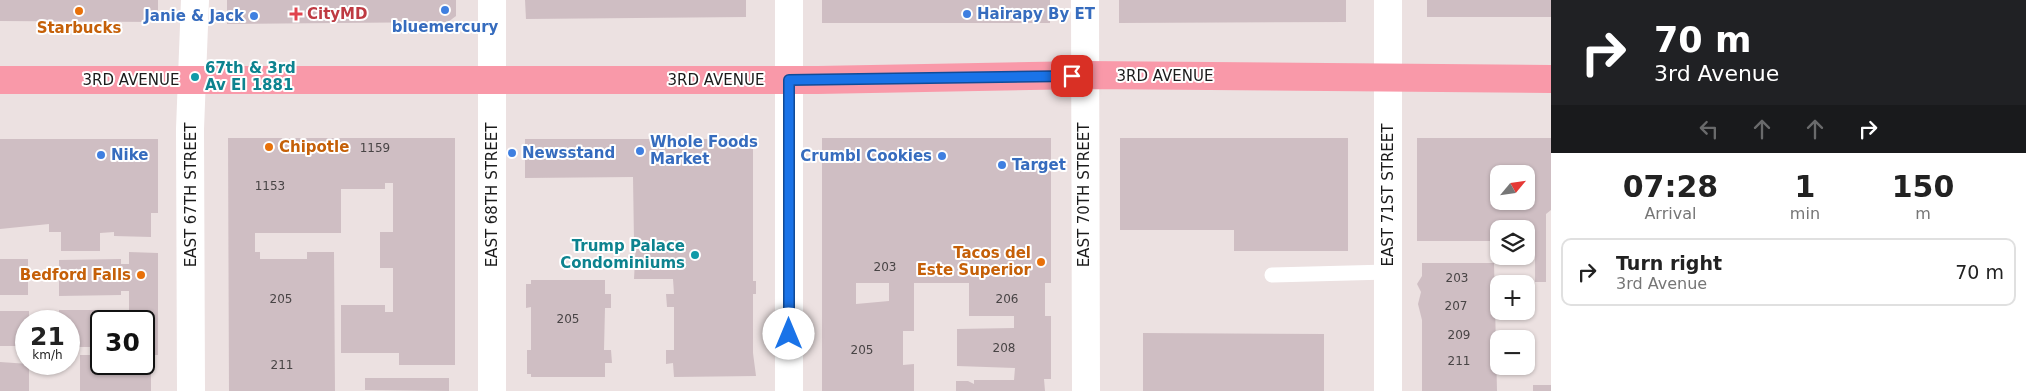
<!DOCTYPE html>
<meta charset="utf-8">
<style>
:root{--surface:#fff;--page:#f2f2f2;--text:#222;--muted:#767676;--line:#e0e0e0}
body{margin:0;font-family:"DejaVu Sans",sans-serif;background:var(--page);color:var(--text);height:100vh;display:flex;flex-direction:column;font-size:19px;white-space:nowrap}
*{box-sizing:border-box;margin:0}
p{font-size:16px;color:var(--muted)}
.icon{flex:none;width:28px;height:28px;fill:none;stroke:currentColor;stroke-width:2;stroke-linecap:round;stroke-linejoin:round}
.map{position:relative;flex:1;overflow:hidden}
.details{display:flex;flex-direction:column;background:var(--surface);width:475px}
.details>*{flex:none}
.top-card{background:#202124;color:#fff;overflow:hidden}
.needle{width:32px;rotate:61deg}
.buttons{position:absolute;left:1490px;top:165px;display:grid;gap:10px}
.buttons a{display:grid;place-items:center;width:45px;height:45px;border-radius:10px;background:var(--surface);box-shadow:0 1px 4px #0004;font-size:25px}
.speed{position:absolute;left:15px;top:310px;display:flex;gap:10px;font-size:25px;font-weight:700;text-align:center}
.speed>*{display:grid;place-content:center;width:65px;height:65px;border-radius:50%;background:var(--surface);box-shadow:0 1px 4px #0004;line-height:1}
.speed small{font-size:12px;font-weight:400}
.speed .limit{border:2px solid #111;border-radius:8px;background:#fff;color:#111}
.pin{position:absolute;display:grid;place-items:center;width:42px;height:42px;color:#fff;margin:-21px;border-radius:10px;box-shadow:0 2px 8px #0006}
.me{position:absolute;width:55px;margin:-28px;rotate:0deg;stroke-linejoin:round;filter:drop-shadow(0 0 4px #0008)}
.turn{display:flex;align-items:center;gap:18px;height:105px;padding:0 20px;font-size:22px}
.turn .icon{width:65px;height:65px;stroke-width:2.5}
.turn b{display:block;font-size:35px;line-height:42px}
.lanes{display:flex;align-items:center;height:48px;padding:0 20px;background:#0003;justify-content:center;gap:25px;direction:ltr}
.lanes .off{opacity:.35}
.eta{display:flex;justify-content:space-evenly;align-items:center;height:85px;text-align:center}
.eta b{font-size:30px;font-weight:800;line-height:35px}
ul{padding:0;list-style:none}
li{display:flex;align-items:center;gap:15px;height:68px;margin:0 10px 8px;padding:0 10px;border:2px solid var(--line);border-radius:10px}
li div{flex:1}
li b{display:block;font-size:19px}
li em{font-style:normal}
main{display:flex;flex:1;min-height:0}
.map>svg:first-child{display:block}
.building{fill:#cfbec3;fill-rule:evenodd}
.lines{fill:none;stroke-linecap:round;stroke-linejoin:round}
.lane{stroke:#fff;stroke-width:15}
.street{stroke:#fff;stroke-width:28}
.primary{stroke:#f999a9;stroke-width:28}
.route-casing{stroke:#114b97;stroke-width:12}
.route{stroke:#1a73e8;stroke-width:9}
.shop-dot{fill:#3f7fe0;stroke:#fff;stroke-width:2}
.food-dot{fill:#e8710a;stroke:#fff;stroke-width:2}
.health-dot{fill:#e0444e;stroke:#fff;stroke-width:2}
.culture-dot{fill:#0f9aa8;stroke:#fff;stroke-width:2}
.labels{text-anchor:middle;stroke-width:4;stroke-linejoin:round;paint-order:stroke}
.number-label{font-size:12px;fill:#484445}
.health-label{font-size:15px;font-weight:bold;fill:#be3a42;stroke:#fff;text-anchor:start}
.shop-label{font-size:15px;font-weight:bold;fill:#366cbe;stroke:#fff;text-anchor:start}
.food-label{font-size:15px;font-weight:bold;fill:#c56008;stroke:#fff;text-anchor:end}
.culture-label{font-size:15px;font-weight:bold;fill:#0d838f;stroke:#fff;text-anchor:start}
.street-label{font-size:15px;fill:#1b1b1b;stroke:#fff}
</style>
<main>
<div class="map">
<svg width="1551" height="391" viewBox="0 0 1551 391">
<rect width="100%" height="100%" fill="#ece1e1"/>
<!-- building -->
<g class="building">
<path d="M0,0H158V22L0,21Z"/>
<path d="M227,0H456V16L448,22L227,24Z"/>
<path d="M525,0H746V17L526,19Z"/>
<rect x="822" y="0" width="228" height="23"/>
<path d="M1119,0H1346V22L1119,23Z"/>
<rect x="1427" y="0" width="124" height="17"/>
<path d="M228,138H455V365H399V353H341V305H385V312H393V268H380V232H393V183H385V189H341V233H255V252H260V259H307V252H334L335,391H229Z"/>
<path d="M822,138H1051V283H1045V316H1051V379H1044L1045,391H956V381H968L974,384V380H1014L1015,368L957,366V329L1014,328V316H969V283H914V331H903V365L914,364V391H822ZM856,283H889V301L856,304Z"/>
<path d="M1120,138H1348V251H1234V230H1120Z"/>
<path d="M1417,138H1551V210L1546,214V282H1535V241H1526V229H1499V241H1417ZM1499,174H1526V201H1499Z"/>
<path d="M0,139H158V213H151V237L114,236V232L100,233V251H61V232H49V224L0,229Z"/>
<path d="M525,139H753V281H756V294H753V353L756,376L674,377L673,363L666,364V350H674V307H667L666,294H674L673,279H634L636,241H634L633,177L525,178Z"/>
<path d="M129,252L158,253V355H151V391H80V355H101V364H144V321H101V347H69V321H59V310H121V315L129,314V291H121V295L59,296V260L121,259V264H129Z"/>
<rect x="0" y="259" width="28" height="36"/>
<path d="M1422,263H1494L1497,391H1422V320L1418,304L1421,292L1417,284L1422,276Z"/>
<path d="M531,280H605V294H611V308H605L604,350H611L612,363H605V377H531V374H527V350H531V307L526,308V284H531Z"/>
<path d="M0,311H29V321H26V346H0Z"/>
<path d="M1143,333L1324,334V391H1143Z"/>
<path d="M0,362L29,364V391H0Z"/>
<path d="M365,378H449V391L365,390Z"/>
<rect x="1533" y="385" width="18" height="6"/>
</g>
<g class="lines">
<!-- lane -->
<path class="lane" d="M1272,275L1388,272"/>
<!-- street -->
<g class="street">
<path d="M1085,0L1086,391"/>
<path d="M1388,0V391"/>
<path d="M191,391L190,129L195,0"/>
<path d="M492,391V0"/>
<path d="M789,391V0"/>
</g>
<!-- primary -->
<path class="primary" d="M0,80H818L1085,75L1551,79"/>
</g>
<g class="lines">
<!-- route casing -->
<g class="route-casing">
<path id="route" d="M789,334V80L1072,76"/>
</g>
<!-- route -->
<use href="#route" class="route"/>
</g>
<!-- markers -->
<g class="shop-dot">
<circle cx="445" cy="10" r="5"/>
<circle cx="967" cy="14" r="5"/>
<circle cx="254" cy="16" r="5"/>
<circle cx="640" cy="151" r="5"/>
<circle cx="512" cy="153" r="5"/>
<circle cx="101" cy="155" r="5"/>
<circle cx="942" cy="156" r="5"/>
<circle cx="1002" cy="165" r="5"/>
</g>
<g class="food-dot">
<circle cx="79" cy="11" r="5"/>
<circle cx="269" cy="147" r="5"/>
<circle cx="1041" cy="262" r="5"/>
<circle cx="141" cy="275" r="5"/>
</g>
<path class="health-dot" d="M293.5 6.5h5v5h5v5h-5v5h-5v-5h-5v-5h5z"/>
<g class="culture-dot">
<circle cx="195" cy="77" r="5"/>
<circle cx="695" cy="255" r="5"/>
</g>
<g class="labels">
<!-- number labels -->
<g class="number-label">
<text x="375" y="152">1159</text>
<text x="270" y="190">1153</text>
<text x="885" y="271">203</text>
<text x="1457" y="282">203</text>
<text x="281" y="303">205</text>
<text x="1007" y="303">206</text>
<text x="1456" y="310">207</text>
<text x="568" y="323">205</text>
<text x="1459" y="339">209</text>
<text x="1004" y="352">208</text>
<text x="862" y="354">205</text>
<text x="1459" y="365">211</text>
<text x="282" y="369">211</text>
</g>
<!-- health labels -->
<g class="health-label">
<text x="307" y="19">CityMD</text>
</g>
<!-- shop labels -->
<g class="shop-label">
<text x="977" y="19">Hairapy By ET</text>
<text x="244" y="21" text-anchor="end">Janie &amp; Jack</text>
<text x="445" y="32" text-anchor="middle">bluemercury</text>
<text x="650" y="147">Whole Foods<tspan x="650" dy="17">Market</tspan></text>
<text x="522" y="158">Newsstand</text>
<text x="111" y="160">Nike</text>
<text x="932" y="161" text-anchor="end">Crumbl Cookies</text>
<text x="1012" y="170">Target</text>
</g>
<!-- food labels -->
<g class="food-label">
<text x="79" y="33" text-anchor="middle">Starbucks</text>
<text x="279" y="152" text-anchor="start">Chipotle</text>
<text x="1031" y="258">Tacos del<tspan x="1031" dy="17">Este Superior</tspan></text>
<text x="131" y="280">Bedford Falls</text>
</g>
<!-- culture labels -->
<g class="culture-label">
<text x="205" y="73">67th &amp; 3rd<tspan x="205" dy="17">Av El 1881</tspan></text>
<text x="685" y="251" text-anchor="end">Trump Palace<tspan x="685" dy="17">Condominiums</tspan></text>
</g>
<!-- street labels -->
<g class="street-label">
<text x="1165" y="81">3RD AVENUE</text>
<text x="131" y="85">3RD AVENUE</text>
<text x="716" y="85">3RD AVENUE</text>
<text transform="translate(191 195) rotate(-90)" y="5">EAST 67TH STREET</text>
<text transform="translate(492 195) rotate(-90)" y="5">EAST 68TH STREET</text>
<text transform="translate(1084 195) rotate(-90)" y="5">EAST 70TH STREET</text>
<text transform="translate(1388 195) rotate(-90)" y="5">EAST 71ST STREET</text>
</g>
</g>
</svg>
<div class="buttons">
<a><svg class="needle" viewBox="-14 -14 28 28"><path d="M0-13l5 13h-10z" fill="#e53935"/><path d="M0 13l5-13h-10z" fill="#767676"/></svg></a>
<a><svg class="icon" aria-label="layers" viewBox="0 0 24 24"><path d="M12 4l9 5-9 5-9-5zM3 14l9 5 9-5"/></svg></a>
<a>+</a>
<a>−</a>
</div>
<div class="speed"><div>21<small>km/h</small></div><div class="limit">30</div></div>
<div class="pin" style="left:1072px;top:76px;background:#d93025"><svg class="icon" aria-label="arrive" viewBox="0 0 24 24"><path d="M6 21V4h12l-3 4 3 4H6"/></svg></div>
<svg class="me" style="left:789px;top:334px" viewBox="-20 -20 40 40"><circle r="19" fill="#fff"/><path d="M0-13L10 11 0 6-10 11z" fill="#1a73e8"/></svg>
</div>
<section class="details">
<div class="top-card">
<div class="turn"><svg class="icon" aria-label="right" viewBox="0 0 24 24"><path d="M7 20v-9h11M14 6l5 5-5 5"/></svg><div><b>70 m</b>3rd Avenue</div></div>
<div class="lanes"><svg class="icon off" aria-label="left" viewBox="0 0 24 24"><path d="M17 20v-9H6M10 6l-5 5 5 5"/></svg><svg class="icon off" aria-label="ahead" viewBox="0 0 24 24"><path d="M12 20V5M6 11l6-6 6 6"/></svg><svg class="icon off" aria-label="ahead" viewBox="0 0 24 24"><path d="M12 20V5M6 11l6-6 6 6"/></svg><svg class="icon" aria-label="right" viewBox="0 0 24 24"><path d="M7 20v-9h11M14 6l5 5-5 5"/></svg></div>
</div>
<div class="eta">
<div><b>07:28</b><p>Arrival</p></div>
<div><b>1</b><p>min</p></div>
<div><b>150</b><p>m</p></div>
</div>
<ul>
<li><svg class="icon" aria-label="right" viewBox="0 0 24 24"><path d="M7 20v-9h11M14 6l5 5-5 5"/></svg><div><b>Turn right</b><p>3rd Avenue</p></div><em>70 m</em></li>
</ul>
</section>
</main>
